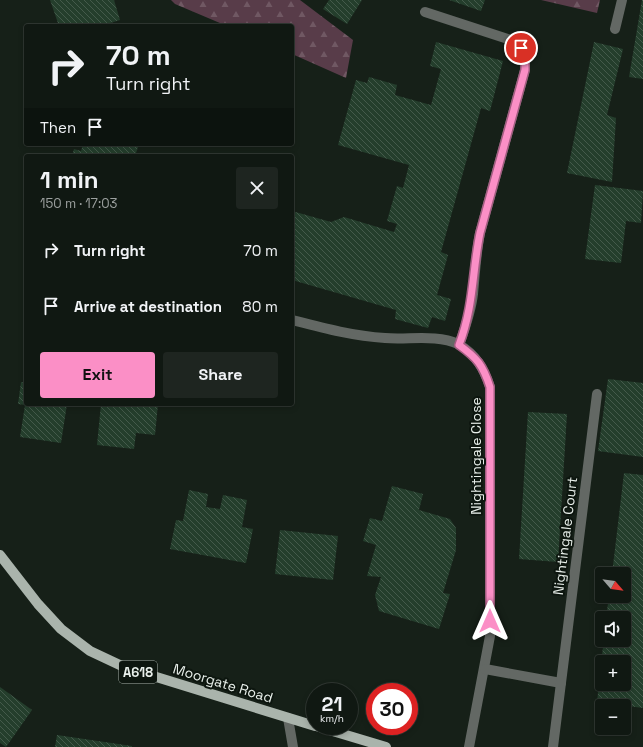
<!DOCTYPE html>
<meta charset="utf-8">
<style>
:root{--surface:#101812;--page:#1e2520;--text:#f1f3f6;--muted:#9ca09f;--line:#303732;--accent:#fb8fc6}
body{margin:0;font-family:"Space Grotesk",sans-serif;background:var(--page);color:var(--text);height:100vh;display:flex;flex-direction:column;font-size:15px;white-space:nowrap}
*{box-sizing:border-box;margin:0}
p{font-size:13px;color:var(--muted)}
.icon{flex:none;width:22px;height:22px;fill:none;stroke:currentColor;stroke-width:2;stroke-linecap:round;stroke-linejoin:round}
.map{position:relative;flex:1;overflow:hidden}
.details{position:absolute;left:24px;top:154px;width:270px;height:252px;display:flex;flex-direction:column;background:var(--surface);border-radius:4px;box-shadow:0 2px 6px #0003,0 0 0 1px var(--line)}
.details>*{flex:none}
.guide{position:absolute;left:24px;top:24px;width:270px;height:122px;border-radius:4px;box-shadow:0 2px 6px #0003,0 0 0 1px var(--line);background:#101812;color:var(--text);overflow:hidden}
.needle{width:26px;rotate:118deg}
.fabs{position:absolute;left:595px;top:567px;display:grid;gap:8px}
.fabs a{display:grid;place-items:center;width:36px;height:36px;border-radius:4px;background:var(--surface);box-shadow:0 2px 6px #0003,0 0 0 1px var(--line);font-size:20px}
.speed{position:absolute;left:306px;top:683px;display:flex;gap:8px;font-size:20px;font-weight:700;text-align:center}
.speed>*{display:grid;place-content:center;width:52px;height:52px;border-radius:50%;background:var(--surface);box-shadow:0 2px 6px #0003,0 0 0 1px var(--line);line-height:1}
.speed small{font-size:10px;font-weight:400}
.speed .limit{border:6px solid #d22;background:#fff;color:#111}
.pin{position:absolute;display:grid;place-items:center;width:34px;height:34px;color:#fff;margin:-17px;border:2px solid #fff;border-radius:50%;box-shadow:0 1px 4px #0007}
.me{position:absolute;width:44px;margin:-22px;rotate:0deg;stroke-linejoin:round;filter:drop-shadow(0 0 3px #0008)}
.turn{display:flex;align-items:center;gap:14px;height:84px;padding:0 16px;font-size:18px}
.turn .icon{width:52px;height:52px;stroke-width:2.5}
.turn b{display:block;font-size:28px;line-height:34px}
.then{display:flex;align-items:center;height:38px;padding:0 16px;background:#0003;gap:8px;font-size:15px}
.round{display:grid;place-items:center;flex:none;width:42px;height:42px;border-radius:4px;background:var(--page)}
.summary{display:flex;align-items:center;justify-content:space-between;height:68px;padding:0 16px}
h1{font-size:24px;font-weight:800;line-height:30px}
.primary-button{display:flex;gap:8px;margin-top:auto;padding:8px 16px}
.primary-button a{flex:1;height:46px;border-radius:4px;background:var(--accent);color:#111;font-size:16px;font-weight:800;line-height:46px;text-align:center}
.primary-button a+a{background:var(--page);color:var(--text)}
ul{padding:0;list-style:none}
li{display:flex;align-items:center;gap:12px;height:56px;padding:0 16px}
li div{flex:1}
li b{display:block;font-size:15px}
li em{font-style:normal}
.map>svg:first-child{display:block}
.forest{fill:url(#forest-firs)}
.building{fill:url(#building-back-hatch)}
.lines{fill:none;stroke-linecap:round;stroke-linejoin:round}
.service{stroke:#636864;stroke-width:10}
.minor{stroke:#636864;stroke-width:10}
.primary{stroke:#aab4ac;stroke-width:10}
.route-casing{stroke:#a35d81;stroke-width:10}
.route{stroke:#fb8fc6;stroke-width:7}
.labels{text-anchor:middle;stroke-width:4;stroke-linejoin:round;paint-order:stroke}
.shield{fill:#0d160f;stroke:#a6aea8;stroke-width:1}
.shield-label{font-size:13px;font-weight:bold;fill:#e8efea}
.street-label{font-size:14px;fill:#e8efea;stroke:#0d160f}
</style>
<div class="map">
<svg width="643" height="747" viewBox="0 0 643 747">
<defs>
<pattern id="forest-firs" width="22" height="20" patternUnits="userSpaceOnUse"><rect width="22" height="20" fill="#583c49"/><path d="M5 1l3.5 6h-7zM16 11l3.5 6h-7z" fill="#705863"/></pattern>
<pattern id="building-back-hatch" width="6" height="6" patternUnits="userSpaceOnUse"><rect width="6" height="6" fill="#243e2c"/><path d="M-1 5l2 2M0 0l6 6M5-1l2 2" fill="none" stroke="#445a4b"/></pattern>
</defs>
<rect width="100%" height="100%" fill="#162018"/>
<!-- forest -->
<g class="forest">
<path d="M171,0H300L353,40L346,78L292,54V26H227L175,4Z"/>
<path d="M541,0H600L597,13Z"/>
</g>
<!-- building -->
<g class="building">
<path d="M50,0H114L120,20L101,26H59Z"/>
<path d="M329,0H362L347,24L323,9Z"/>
<path d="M449,0H485L481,11Z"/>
<path d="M642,0H643V79L629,77Z"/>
<path d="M436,42L503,61L490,111L481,108L441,252L448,255L437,295L451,299L445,321L432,317L428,328L395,319L396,310L292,280V211L331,222L344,217L394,232L397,224L387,221L397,186L403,188L409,165L338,145L356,80L367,83L369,77L397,85L395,95L431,105L441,69L430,66Z"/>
<path d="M594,42L623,49L607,115L616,118L612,182L567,173Z"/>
<path d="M83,144H139L135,156H72L74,149L81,151Z"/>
<path d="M595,185L643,191L641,223L626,221L621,263L585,259Z"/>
<path d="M608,379L643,383V457L598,451Z"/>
<path d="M21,382L26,383V404H67L61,443L20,437L25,405L18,404Z"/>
<path d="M101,404H158L155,435L136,433L134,449L97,445Z"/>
<path d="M528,412L567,414L558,562L519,559Z"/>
<path d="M624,473L643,475V708L597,702L601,665L602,684H624V662H601L604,640H624V618H606L609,596H624V574H612Z"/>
<path d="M392,486L423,494L419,510L450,519L456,528V550L443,593L450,594L439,629L379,611L375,595L381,577L367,576L376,545L363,541L370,518L382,521Z"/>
<path d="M189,490L208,494L206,507L220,509L223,495L247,500L242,527L253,529L246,563L170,549L176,520L183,521Z"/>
<path d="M280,530L338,536L333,580L275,574Z"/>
<path d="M0,687L32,710L6,747L0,743Z"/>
<path d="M57,735L132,746V747H55Z"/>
</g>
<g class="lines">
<!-- service -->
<g class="service">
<path d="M425,12L511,40C523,50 525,54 525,70L480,233C476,253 475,273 473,294C471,312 465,328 459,345"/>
<path d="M615,29L622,0"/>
</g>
<!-- minor -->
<g class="minor">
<path d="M292,320C323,328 353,336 385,338C408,340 437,334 458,344C476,354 484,369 490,387V636L469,747"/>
<path d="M485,669L561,683"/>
<path d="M288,718L293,747"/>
<path d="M553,747L597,394"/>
</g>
<!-- primary -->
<g class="primary">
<path d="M0,555L38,604L61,629L90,651L124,667L315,726"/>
<path d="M316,726L386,747"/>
</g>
</g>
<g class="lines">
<!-- route casing -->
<g class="route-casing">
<path id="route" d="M490,621V387C483,365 477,358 459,345C474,306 472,272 480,233L525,70V59L521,48"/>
</g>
<!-- route -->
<use href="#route" class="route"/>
</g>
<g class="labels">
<!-- shield labels -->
<rect class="shield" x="119" y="661" width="38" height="22" rx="3"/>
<g class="shield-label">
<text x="138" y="677">A618</text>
</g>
<!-- street labels -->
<g class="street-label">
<text transform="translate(476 456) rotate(-90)" y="5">Nightingale Close</text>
<text transform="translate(565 536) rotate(-83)" y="5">Nightingale Court</text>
<text transform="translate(223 683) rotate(17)" y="5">Moorgate Road</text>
</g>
</g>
</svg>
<div class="fabs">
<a><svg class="needle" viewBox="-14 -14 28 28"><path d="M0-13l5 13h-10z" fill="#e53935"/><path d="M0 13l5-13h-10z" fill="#9ca09f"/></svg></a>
<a><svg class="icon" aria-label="sound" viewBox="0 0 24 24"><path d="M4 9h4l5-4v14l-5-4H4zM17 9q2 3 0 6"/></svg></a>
<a>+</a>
<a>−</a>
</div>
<div class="speed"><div>21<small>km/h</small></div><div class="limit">30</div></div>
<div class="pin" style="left:521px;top:48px;background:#d93025"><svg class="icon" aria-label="arrive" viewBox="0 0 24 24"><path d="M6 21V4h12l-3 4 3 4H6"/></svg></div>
<svg class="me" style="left:490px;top:621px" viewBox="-20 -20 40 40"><path d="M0-17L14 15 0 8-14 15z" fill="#fb8fc6" stroke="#fff" stroke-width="4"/></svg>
<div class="guide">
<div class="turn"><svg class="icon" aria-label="right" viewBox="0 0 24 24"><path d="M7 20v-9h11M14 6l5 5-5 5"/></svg><div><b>70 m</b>Turn right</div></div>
<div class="then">Then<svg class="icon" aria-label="arrive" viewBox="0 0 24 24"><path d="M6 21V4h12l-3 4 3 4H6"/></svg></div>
</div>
<section class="details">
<div class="summary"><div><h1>1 min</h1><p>150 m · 17:03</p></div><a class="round"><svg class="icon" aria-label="close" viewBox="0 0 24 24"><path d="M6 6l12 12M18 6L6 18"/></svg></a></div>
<ul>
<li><svg class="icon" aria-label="right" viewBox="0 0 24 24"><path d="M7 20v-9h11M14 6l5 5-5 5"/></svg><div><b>Turn right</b></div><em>70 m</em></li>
<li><svg class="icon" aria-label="arrive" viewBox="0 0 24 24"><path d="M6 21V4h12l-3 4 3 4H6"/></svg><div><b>Arrive at destination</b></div><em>80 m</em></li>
</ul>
<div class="primary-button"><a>Exit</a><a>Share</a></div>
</section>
</div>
